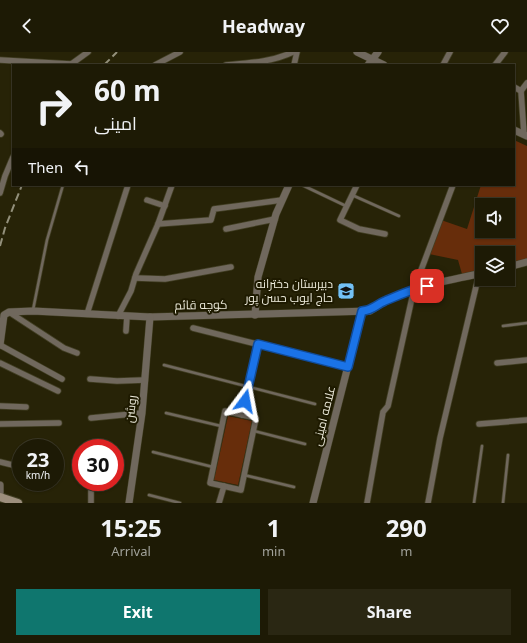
<!DOCTYPE html>
<meta charset="utf-8">
<style>
:root{--surface:#1d1a05;--page:#2a2713;--text:#f1f3f6;--muted:#a0a19a;--line:#3b3827;--accent:#0f766e}
body{margin:0;font-family:"Noto Sans",Cairo,sans-serif;background:var(--page);color:var(--text);height:100vh;display:flex;flex-direction:column;font-size:15px;white-space:nowrap}
*{box-sizing:border-box;margin:0}
p{font-size:13px;color:var(--muted)}
.icon{flex:none;width:22px;height:22px;fill:none;stroke:currentColor;stroke-width:2;stroke-linecap:round;stroke-linejoin:round}
.map{position:relative;height:451px;overflow:hidden}
.panel{display:flex;flex-direction:column;background:var(--surface);flex:1}
.panel>*{flex:none}
.guide{position:absolute;left:12px;top:12px;width:503px;height:122px;border-radius:0px;box-shadow:0 1px 3px #0004,0 0 0 1px var(--line);background:#1d1a05;color:var(--text);overflow:hidden}
.fabs{position:absolute;left:475px;top:146px;display:grid;gap:8px}
.fabs a{display:grid;place-items:center;width:40px;height:40px;border-radius:0px;background:var(--surface);box-shadow:0 1px 3px #0004,0 0 0 1px var(--line);font-size:20px}
.speed{position:absolute;left:12px;top:387px;display:flex;gap:8px;font-size:20px;font-weight:700;text-align:center}
.speed>*{display:grid;place-content:center;width:52px;height:52px;border-radius:50%;background:var(--surface);box-shadow:0 1px 3px #0004,0 0 0 1px var(--line);line-height:1}
.speed small{font-size:10px;font-weight:400}
.speed .limit{border:6px solid #d22;background:#fff;color:#111}
.pin{position:absolute;display:grid;place-items:center;width:34px;height:34px;color:#fff;margin:-17px;border-radius:8px;box-shadow:0 2px 6px #0006}
.me{position:absolute;width:44px;margin:-22px;rotate:13deg;stroke-linejoin:round;filter:drop-shadow(0 0 3px #0008)}
.turn{display:flex;align-items:center;gap:14px;height:84px;padding:0 16px;font-size:18px}
.turn .icon{width:52px;height:52px;stroke-width:2.5}
.turn b{display:block;font-size:28px;line-height:34px}
.then{display:flex;align-items:center;height:38px;padding:0 16px;background:#0003;gap:8px;font-size:15px}
.eta{display:flex;justify-content:space-evenly;align-items:center;height:68px;text-align:center}
.eta b{font-size:24px;font-weight:700;line-height:28px}
.button{display:flex;gap:8px;margin-top:auto;padding:8px 16px}
.button a{flex:1;height:46px;border-radius:0px;background:var(--accent);color:#fff;font-size:16px;font-weight:700;line-height:46px;text-align:center}
.button a+a{background:var(--page);color:var(--text)}
header{display:flex;justify-content:space-between;align-items:center;height:52px;padding:0 16px;background:var(--surface);font-size:18px;font-weight:700}
.map>svg:first-child{display:block}
.green{fill:#672d0b;fill-rule:evenodd}
.lines{fill:none;stroke-linecap:round;stroke-linejoin:round}
.service-casing{stroke:#423f24;stroke-width:4}
.minor-casing{stroke:#423f24;stroke-width:7}
.tertiary-casing{stroke:#423f24;stroke-width:8}
.secondary-casing{stroke:#423f24;stroke-width:10}
.service{stroke:#70685d;stroke-width:2.5}
.minor{stroke:#70685d;stroke-width:5.5}
.tertiary{stroke:#70685d;stroke-width:7}
.secondary{stroke:#9d8f7d;stroke-width:8}
.rail{stroke:#93907b;stroke-width:2;stroke-dasharray:8 4;stroke-linecap:butt}
.route-casing{stroke:#114b97;stroke-width:10}
.route{stroke:#1a73e8;stroke-width:7}
.labels{text-anchor:middle;stroke-width:4;stroke-linejoin:round;paint-order:stroke}
.poi-label{font-size:12px;fill:#ebe9d9;stroke:#1e1a00;text-anchor:end}
.street-label{font-size:12px;fill:#ebe9d9;stroke:#1e1a00}
</style>
<header><svg class="icon" aria-label="back" viewBox="0 0 24 24"><path d="M15 5l-7 7 7 7"/></svg>Headway<svg class="icon" aria-label="heart" viewBox="0 0 24 24"><path d="M12 20l-8-8c-3-5 5-10 8-4 3-6 11-1 8 4z"/></svg></header>
<div class="map">
<svg width="527" height="451" viewBox="0 0 527 451">
<rect width="100%" height="100%" fill="#272307"/>
<!-- green -->
<g class="green">
<path d="M514,88L527,94V208L508,212V201H482V217L462,222L458,208L429,202L441,168L467,177L481,133H514ZM482,153H508V179H482Z"/>
<path d="M228,364L252,369L238,433L214,428Z"/>
</g>
<g class="lines">
<!-- service casing -->
<g class="service-casing">
<g id="service">
<path d="M302,133L346,154"/>
<path d="M352,143L399,164"/>
<path d="M33,258L47,188L63,133"/>
<path d="M503,274L527,271"/>
<path d="M164,313L315,352"/>
<path d="M166,361L221,374"/>
<path d="M254,379L305,392"/>
<path d="M153,400L213,415"/>
<path d="M244,423L294,435"/>
<path d="M149,443L180,451"/>
<path d="M474,451L482,394"/>
<path d="M503,451L508,403"/>
</g>
</g>
<!-- minor casing -->
<g class="minor-casing">
<g id="minor">
<path d="M0,8L71,12"/>
<path d="M70,13L88,0"/>
<path d="M155,13L180,0"/>
<path d="M226,13C249,11 272,10 293,0"/>
<path d="M294,13L297,0"/>
<path d="M443,13L450,0"/>
<path d="M495,13L505,0"/>
<path d="M514,35L521,39L524,82"/>
<path d="M521,39L527,31"/>
<path d="M0,81L1,82"/>
<path d="M357,133L340,168L359,177L385,182"/>
<path d="M0,141L5,124L13,105"/>
<path d="M147,148L165,154"/>
<path d="M158,172L211,168L214,157L282,148"/>
<path d="M226,177L275,167"/>
<path d="M135,226L165,227L231,215"/>
<path d="M9,260L64,296L77,301"/>
<path d="M87,262L128,133"/>
<path d="M118,264L131,239L136,222L158,172L172,133"/>
<path d="M193,276L348,315"/>
<path d="M126,279L127,264"/>
<path d="M0,293L62,327"/>
<path d="M0,311L58,339"/>
<path d="M497,311L527,308"/>
<path d="M90,327L117,329L145,328"/>
<path d="M0,354L26,355"/>
<path d="M225,359L256,366L241,438L210,431Z"/>
<path d="M242,363L258,292"/>
<path d="M91,366L142,361"/>
<path d="M0,372L59,371"/>
<path d="M479,372L527,368"/>
<path d="M0,410L21,415"/>
<path d="M91,451V430"/>
<path d="M219,451L224,434"/>
<path d="M367,451L383,360L388,354L414,237L453,133"/>
<path d="M428,451L440,386L479,222"/>
</g>
</g>
<!-- tertiary casing -->
<g class="tertiary-casing">
<g id="tertiary">
<path d="M357,0L384,13"/>
<path d="M368,13L378,0"/>
<path d="M514,78L527,84"/>
<path d="M508,215L527,210"/>
<path d="M255,263L258,225L276,162L289,133"/>
<path d="M0,293L4,263L9,260L33,259L150,265L370,259C403,235 444,230 482,221"/>
<path d="M0,433V445"/>
<path d="M129,451L142,361L150,265"/>
<path d="M313,451L362,259"/>
</g>
</g>
<!-- secondary casing -->
<g class="secondary-casing">
<path id="secondary" d="M0,445L18,451"/>
</g>
<!-- service -->
<use href="#service" class="service"/>
<!-- minor -->
<use href="#minor" class="minor"/>
<!-- tertiary -->
<use href="#tertiary" class="tertiary"/>
<!-- secondary -->
<use href="#secondary" class="secondary"/>
<!-- rail -->
<g class="rail">
<path d="M104,13L117,0"/>
<path d="M0,194L5,176L22,133"/>
</g>
</g>
<g class="lines">
<!-- route casing -->
<g class="route-casing">
<path id="route" d="M245,349L258,292L348,315L362,259C374,258 375,253 385,249C399,243 412,237 427,234"/>
</g>
<!-- route -->
<use href="#route" class="route"/>
</g>
<!-- icons -->
<defs>
<g id="school-square" transform="scale(0.9)"><rect x="-9" y="-9" width="18" height="18" rx="4" fill="#73c1f6" stroke="#1e1a00"/><path d="M0-5L7-2L0 1L-7-2ZM-4 1L0 2.5L4 1V4Q0 6-4 4Z" fill="#111"/></g>
</defs>
<g fill-rule="evenodd">
<use href="#school-square" x="346" y="239"/>
</g>
<g class="labels">
<!-- poi labels -->
<g class="poi-label">
<text x="333" y="236">دبیرستان دخترانه<tspan x="333" dy="14">حاج ایوب حسن پور</tspan></text>
</g>
<!-- street labels -->
<g class="street-label">
<text transform="translate(201 253) rotate(-1)" y="4">کوچه قائم</text>
<text transform="translate(131 357) rotate(-84)" y="4">روشن</text>
<text transform="translate(324 364) rotate(-76)" y="4">علامه امینی</text>
</g>
</g>
</svg>
<div class="fabs">
<a><svg class="icon" aria-label="sound" viewBox="0 0 24 24"><path d="M4 9h4l5-4v14l-5-4H4zM17 9q2 3 0 6"/></svg></a>
<a><svg class="icon" aria-label="layers" viewBox="0 0 24 24"><path d="M12 4l9 5-9 5-9-5zM3 14l9 5 9-5"/></svg></a>
</div>
<div class="speed"><div>23<small>km/h</small></div><div class="limit">30</div></div>
<div class="pin" style="left:427px;top:234px;background:#d93025"><svg class="icon" aria-label="arrive" viewBox="0 0 24 24"><path d="M6 21V4h12l-3 4 3 4H6"/></svg></div>
<svg class="me" style="left:245px;top:349px" viewBox="-20 -20 40 40"><path d="M0-17L14 15 0 8-14 15z" fill="#1a73e8" stroke="#fff" stroke-width="4"/></svg>
<div class="guide">
<div class="turn"><svg class="icon" aria-label="right" viewBox="0 0 24 24"><path d="M7 20v-9h11M14 6l5 5-5 5"/></svg><div><b>60 m</b>امینی</div></div>
<div class="then">Then<svg class="icon" aria-label="left" viewBox="0 0 24 24"><path d="M17 20v-9H6M10 6l-5 5 5 5"/></svg></div>
</div>
</div>
<section class="panel">
<div class="eta">
<div><b>15:25</b><p>Arrival</p></div>
<div><b>1</b><p>min</p></div>
<div><b>290</b><p>m</p></div>
</div>
<div class="button"><a>Exit</a><a>Share</a></div>
</section>
